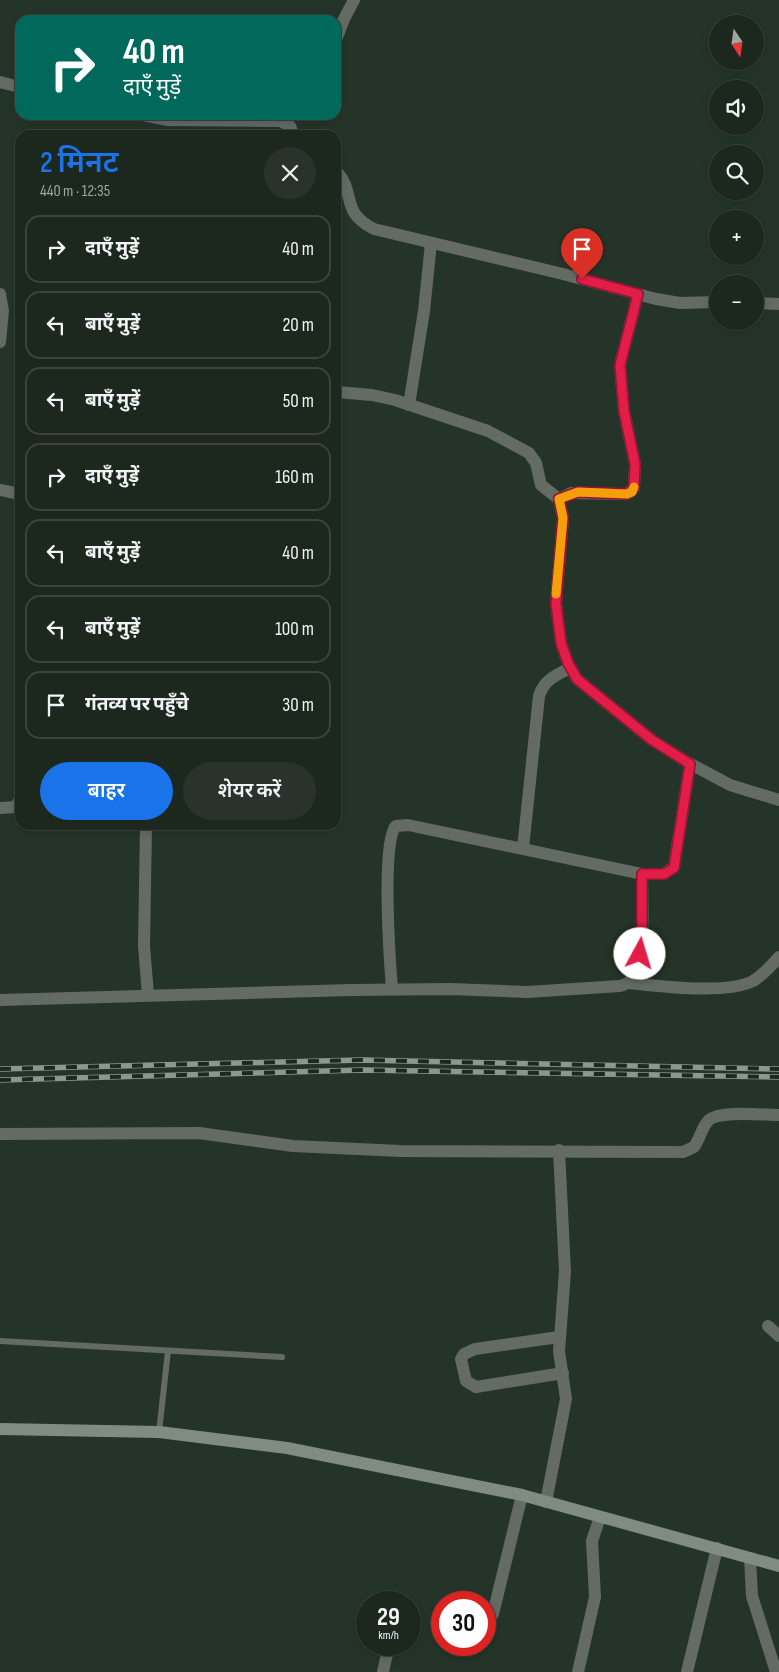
<!DOCTYPE html>
<html lang="hi">
<meta charset="utf-8">
<style>
:root{--surface:#1c271e;--page:#29332b;--text:#f1f3f6;--muted:#a0a5a4;--line:#3a443c;--accent:#1a73e8}
body{margin:0;font-family:"Sofia Sans Condensed","Noto Sans Devanagari",sans-serif;background:var(--page);color:var(--text);height:100vh;display:flex;flex-direction:column;font-size:19px;white-space:nowrap}
*{box-sizing:border-box;margin:0}
p{font-size:16px;color:var(--muted)}
.icon{flex:none;width:28px;height:28px;fill:none;stroke:currentColor;stroke-width:2;stroke-linecap:round;stroke-linejoin:round}
.map{position:relative;flex:1;overflow:hidden}
.drawer{position:absolute;left:15px;top:130px;width:326px;height:700px;display:flex;flex-direction:column;background:var(--surface);border-radius:15px;box-shadow:0 2px 8px #0003,0 0 0 1px var(--line)}
.drawer>*{flex:none}
.top-card{position:absolute;left:15px;top:15px;width:326px;height:105px;border-radius:15px;box-shadow:0 2px 8px #0003,0 0 0 1px var(--line);background:#00695c;color:#fff;overflow:hidden}
.needle{width:32px;rotate:167deg}
.buttons{position:absolute;left:709px;top:15px;display:grid;gap:10px}
.buttons a{display:grid;place-items:center;width:55px;height:55px;border-radius:50%;background:var(--surface);box-shadow:0 2px 8px #0003,0 0 0 1px var(--line);font-size:25px}
.speed{position:absolute;left:356px;top:1591px;display:flex;gap:10px;font-size:25px;font-weight:700;text-align:center}
.speed>*{display:grid;place-content:center;width:65px;height:65px;border-radius:50%;background:var(--surface);box-shadow:0 2px 8px #0003,0 0 0 1px var(--line);line-height:1}
.speed small{font-size:12px;font-weight:400}
.speed .limit{border:8px solid #d22;background:#fff;color:#111}
.pin{position:absolute;display:grid;place-items:center;width:42px;height:42px;color:#fff;margin:-51px -21px;border-radius:50% 50% 50% 0;rotate:-45deg;box-shadow:0 0 5px #0007}
.pin .icon{rotate:45deg}
.me{position:absolute;width:55px;margin:-28px;rotate:6deg;stroke-linejoin:round;filter:drop-shadow(0 0 4px #0008)}
.turn{display:flex;align-items:center;gap:18px;height:105px;padding:0 25px;font-size:22px}
.turn .icon{width:65px;height:65px;stroke-width:2.5}
.turn b{display:block;font-size:35px;line-height:42px}
.round{display:grid;place-items:center;flex:none;width:52px;height:52px;border-radius:26px;background:var(--page)}
.headline{display:flex;align-items:center;justify-content:space-between;height:85px;padding:0 25px}
h1{font-size:30px;font-weight:600;line-height:38px;color:var(--accent)}
.button{display:flex;gap:10px;margin-top:auto;padding:10px 25px}
.button a{flex:1;height:58px;border-radius:30px;background:var(--accent);color:#fff;font-size:20px;font-weight:600;line-height:58px;text-align:center}
.button a+a{background:var(--page);color:var(--text)}
ul{padding:0;list-style:none}
li{display:flex;align-items:center;gap:15px;height:68px;margin:0 10px 8px;padding:0 15px;border:2px solid var(--line);border-radius:15px}
li div{flex:1}
li b{display:block;font-size:19px}
li em{font-style:normal}
.map>svg:first-child{display:block}
.lines{fill:none;stroke-linecap:round;stroke-linejoin:round}
.service{stroke:#646b65;stroke-width:6}
.minor{stroke:#646b65;stroke-width:12}
.secondary{stroke:#808c82;stroke-width:12}
.rail-casing{stroke:#8c988e;stroke-width:5.5}
.rail{stroke:#1c2a1e;stroke-width:4;stroke-dasharray:11;stroke-linecap:butt}
.route-casing{stroke:#92132f;stroke-width:12}
.route{stroke:#e11d48;stroke-width:9}
.slow{stroke:#f59e0b;stroke-width:9}
</style>
<div class="map">
<svg width="779" height="1672" viewBox="0 0 779 1672">
<rect width="100%" height="100%" fill="#253428"/>
<g class="lines">
<!-- service -->
<g class="service">
<path d="M0,1341L282,1357"/>
<path d="M159,1432L168,1351"/>
</g>
<!-- minor -->
<g class="minor">
<path d="M336,40L344,19L354,0"/>
<path d="M0,82L20,87"/>
<path d="M143,115L168,120L280,121L290,126L293,135"/>
<path d="M336,171C357,193 339,211 374,229L563,274L656,299L680,303L718,302"/>
<path d="M0,294L3,311L0,342"/>
<path d="M755,303L779,304"/>
<path d="M336,392L372,395L395,400L488,431L529,453L536,463L541,485L559,499L563,518L556,603L561,643L568,663L577,679L652,740L687,762L730,785L779,800"/>
<path d="M409,405L424,311L431,243"/>
<path d="M0,490L20,494"/>
<path d="M559,499L571,493L627,494L634,488L635,464L624,411L620,365L638,294"/>
<path d="M0,808L16,807L20,799"/>
<path d="M146,825L144,946L148,995"/>
<path d="M523,848L539,696C544,680 556,675 570,668"/>
<path d="M629,983C660,986 725,995 753,981C763,975 771,966 779,957"/>
<path d="M392,989C390,964 381,840 396,826L408,825L642,874H664L674,867L690,764"/>
<path d="M0,1000L351,990L451,989L527,992L620,986C625,984 630,983 633,978C646,959 642,899 642,874"/>
<path d="M0,1134L199,1133L293,1146L400,1151L683,1152L694,1147C700,1139 702,1126 709,1120C721,1110 763,1115 779,1115"/>
<path d="M768,1326L779,1336"/>
<path d="M559,1337L475,1349L464,1354L461,1359L466,1381L476,1387L563,1373"/>
<path d="M546,1502L566,1399L559,1351L565,1272L559,1150"/>
<path d="M750,1558L752,1596L776,1672"/>
<path d="M493,1614L522,1495"/>
<path d="M383,1672L389,1645"/>
<path d="M578,1672L595,1597L592,1541L600,1517"/>
<path d="M687,1672L717,1548"/>
</g>
<!-- secondary -->
<path class="secondary" d="M0,1429L159,1432L287,1448L522,1495L779,1566"/>
<!-- rail casing -->
<g class="rail-casing">
<g id="rail">
<path d="M0,1069L361,1060L779,1069"/>
<path d="M0,1080L362,1070L779,1077"/>
</g>
</g>
<!-- rail -->
<use href="#rail" class="rail"/>
</g>
<g class="lines">
<!-- route casing -->
<g class="route-casing">
<path id="route" d="M582,279L638,294L620,365L624,411L635,464L634,488L627,494L578,492L559,499L563,518L556,604L561,643L568,663L577,679L652,740L690,764L674,868L664,874H642V930L640,954"/>
</g>
<!-- route -->
<use href="#route" class="route"/>
<!-- slow -->
<path class="slow" d="M556,594L563,518L559,499L578,492L627,494L632,492L634,487"/>
</g>
</svg>
<div class="buttons">
<a><svg class="needle" viewBox="-14 -14 28 28"><path d="M0-13l5 13h-10z" fill="#e53935"/><path d="M0 13l5-13h-10z" fill="#a0a5a4"/></svg></a>
<a><svg class="icon" aria-label="sound" viewBox="0 0 24 24"><path d="M4 9h4l5-4v14l-5-4H4zM17 9q2 3 0 6"/></svg></a>
<a><svg class="icon" aria-label="search" viewBox="0 0 24 24"><circle cx="10" cy="10" r="6"/><path d="M15 15l6 6"/></svg></a>
<a>+</a>
<a>−</a>
</div>
<div class="speed"><div>29<small>km/h</small></div><div class="limit">30</div></div>
<div class="pin" style="left:582px;top:279px;background:#d93025"><svg class="icon" aria-label="arrive" viewBox="0 0 24 24"><path d="M6 21V4h12l-3 4 3 4H6"/></svg></div>
<svg class="me" style="left:640px;top:954px" viewBox="-20 -20 40 40"><circle r="19" fill="#fff"/><path d="M0-13L10 11 0 6-10 11z" fill="#e11d48"/></svg>
<div class="top-card">
<div class="turn"><svg class="icon" aria-label="right" viewBox="0 0 24 24"><path d="M7 20v-9h11M14 6l5 5-5 5"/></svg><div><b>40 m</b>दाएँ मुड़ें</div></div>
</div>
<section class="drawer">
<div class="headline"><div><h1>2 मिनट</h1><p>440 m · 12:35</p></div><a class="round"><svg class="icon" aria-label="close" viewBox="0 0 24 24"><path d="M6 6l12 12M18 6L6 18"/></svg></a></div>
<ul>
<li><svg class="icon" aria-label="right" viewBox="0 0 24 24"><path d="M7 20v-9h11M14 6l5 5-5 5"/></svg><div><b>दाएँ मुड़ें</b></div><em>40 m</em></li>
<li><svg class="icon" aria-label="left" viewBox="0 0 24 24"><path d="M17 20v-9H6M10 6l-5 5 5 5"/></svg><div><b>बाएँ मुड़ें</b></div><em>20 m</em></li>
<li><svg class="icon" aria-label="left" viewBox="0 0 24 24"><path d="M17 20v-9H6M10 6l-5 5 5 5"/></svg><div><b>बाएँ मुड़ें</b></div><em>50 m</em></li>
<li><svg class="icon" aria-label="right" viewBox="0 0 24 24"><path d="M7 20v-9h11M14 6l5 5-5 5"/></svg><div><b>दाएँ मुड़ें</b></div><em>160 m</em></li>
<li><svg class="icon" aria-label="left" viewBox="0 0 24 24"><path d="M17 20v-9H6M10 6l-5 5 5 5"/></svg><div><b>बाएँ मुड़ें</b></div><em>40 m</em></li>
<li><svg class="icon" aria-label="left" viewBox="0 0 24 24"><path d="M17 20v-9H6M10 6l-5 5 5 5"/></svg><div><b>बाएँ मुड़ें</b></div><em>100 m</em></li>
<li><svg class="icon" aria-label="arrive" viewBox="0 0 24 24"><path d="M6 21V4h12l-3 4 3 4H6"/></svg><div><b>गंतव्य पर पहुँचे</b></div><em>30 m</em></li>
</ul>
<div class="button"><a>बाहर</a><a>शेयर करें</a></div>
</section>
</div>
